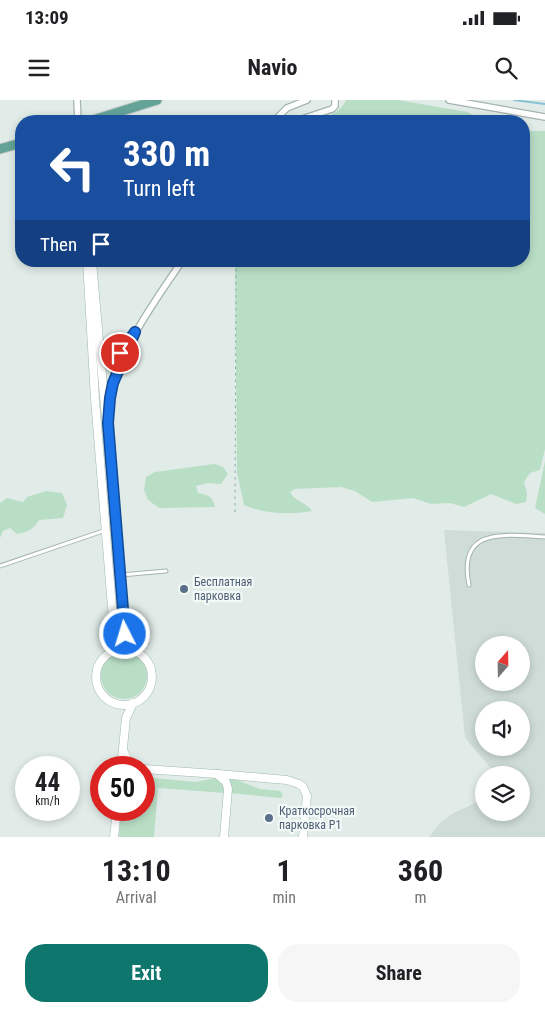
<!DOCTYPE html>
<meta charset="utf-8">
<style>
:root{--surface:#fff;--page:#f6f6f6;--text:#202124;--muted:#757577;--accent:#0f766e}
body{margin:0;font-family:"Roboto Condensed",sans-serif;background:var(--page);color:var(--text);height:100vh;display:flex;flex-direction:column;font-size:19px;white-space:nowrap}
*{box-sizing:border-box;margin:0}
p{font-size:16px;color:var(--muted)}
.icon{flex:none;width:28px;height:28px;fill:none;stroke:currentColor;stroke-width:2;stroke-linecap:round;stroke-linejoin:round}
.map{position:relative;height:737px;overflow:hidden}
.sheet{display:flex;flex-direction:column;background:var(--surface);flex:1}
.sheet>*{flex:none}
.guide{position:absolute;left:15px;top:15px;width:515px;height:152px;border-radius:20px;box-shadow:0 2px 8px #0003;background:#1a4fa0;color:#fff;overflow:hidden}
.needle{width:32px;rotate:20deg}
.controls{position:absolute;left:475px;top:536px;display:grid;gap:10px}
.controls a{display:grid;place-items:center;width:55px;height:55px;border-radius:50%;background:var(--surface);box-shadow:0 2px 8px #0003;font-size:25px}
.speed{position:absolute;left:15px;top:656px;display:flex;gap:10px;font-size:25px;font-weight:700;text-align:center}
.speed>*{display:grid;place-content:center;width:65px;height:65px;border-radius:50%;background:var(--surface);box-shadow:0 2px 8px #0003;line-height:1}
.speed small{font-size:12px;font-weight:400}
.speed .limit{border:8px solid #d22;background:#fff;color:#111}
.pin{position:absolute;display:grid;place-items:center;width:42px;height:42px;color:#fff;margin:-21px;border:2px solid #fff;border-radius:50%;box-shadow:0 1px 5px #0007}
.me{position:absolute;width:55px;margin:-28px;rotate:355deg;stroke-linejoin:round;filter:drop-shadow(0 0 4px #0008)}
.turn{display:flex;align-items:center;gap:18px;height:105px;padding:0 25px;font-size:22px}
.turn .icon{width:65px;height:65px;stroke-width:2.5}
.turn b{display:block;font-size:35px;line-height:42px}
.then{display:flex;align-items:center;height:48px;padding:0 25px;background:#0003;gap:10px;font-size:19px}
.eta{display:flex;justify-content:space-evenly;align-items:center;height:85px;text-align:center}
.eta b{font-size:30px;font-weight:700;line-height:35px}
.action{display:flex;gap:10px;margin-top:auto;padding:10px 25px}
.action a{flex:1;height:58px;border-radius:20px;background:var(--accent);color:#fff;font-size:20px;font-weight:700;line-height:58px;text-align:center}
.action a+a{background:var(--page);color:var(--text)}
.status{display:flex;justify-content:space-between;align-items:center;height:35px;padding:0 25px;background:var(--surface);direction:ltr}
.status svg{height:14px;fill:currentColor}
header{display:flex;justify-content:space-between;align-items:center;height:65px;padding:0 25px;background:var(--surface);font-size:22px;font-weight:700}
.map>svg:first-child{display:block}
.built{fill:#cfdcd7;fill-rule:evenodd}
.green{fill:#b9dec6}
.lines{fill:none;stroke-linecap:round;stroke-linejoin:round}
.stream{stroke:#87c1d3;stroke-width:2}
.service-casing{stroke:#a4b4b0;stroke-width:5}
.minor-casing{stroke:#a4b4b0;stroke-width:8}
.secondary-casing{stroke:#9fb8b1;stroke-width:9}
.primary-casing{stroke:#c1c9c7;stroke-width:11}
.path{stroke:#81b1a6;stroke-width:1;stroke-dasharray:2.5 4;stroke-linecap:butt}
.service{stroke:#fff;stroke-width:3}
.minor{stroke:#fff;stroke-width:5.5}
.secondary{stroke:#fff;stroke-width:8}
.primary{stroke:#64a398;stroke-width:9}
.route-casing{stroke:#114b97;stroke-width:12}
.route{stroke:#1a73e8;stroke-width:9}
.service-dot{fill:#5c6f8a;stroke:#f2f9f6;stroke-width:2}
.labels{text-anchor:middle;stroke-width:4.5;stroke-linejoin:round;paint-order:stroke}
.service-label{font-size:12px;fill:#4e5e75;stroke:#f2f9f6;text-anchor:start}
</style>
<div class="status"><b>13:09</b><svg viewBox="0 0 49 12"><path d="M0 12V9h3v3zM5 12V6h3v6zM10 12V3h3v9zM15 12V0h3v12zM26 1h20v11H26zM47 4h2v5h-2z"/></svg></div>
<header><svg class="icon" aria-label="menu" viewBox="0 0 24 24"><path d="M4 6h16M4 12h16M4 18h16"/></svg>Navio<svg class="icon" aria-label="search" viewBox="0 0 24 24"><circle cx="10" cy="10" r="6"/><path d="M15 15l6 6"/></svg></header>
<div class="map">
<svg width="545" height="737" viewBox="0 0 545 737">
<rect width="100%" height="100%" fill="#e1ece8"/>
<!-- built -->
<path class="built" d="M444,430L545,433V737H429L441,722L452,714L477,702L484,701V712H521V675H497L465,638ZM484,545H521V582H484ZM484,610H521V648H484Z"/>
<!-- green -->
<g class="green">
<path d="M346,0H398L467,12L485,21H312C326,17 340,14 346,0Z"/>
<path d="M524,31H545V349L540,370L530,373L524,382L527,394L526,402L516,404L491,394L464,407L450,403L431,404L413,398L372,402L355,391L341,387L295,389L290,392C295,402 306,402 312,411C289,415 265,414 244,405L237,373L235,161H524Z"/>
<path d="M545,361V414L535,408Z"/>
<path d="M214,364L223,367L228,374L221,384L209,383L196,386L198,393C208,395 213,396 215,407L159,408L148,400L144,390L146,377L155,372Z"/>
<path d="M46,391L62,393L67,405L63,418L39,420C34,429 28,432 17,434L10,428L3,431L0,438V403L7,398L23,402L27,397Z"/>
<circle cx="124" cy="576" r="23"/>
<path d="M144,677L196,682L215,678L225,685V693L158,688L154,737H119L121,710H144Z"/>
<path d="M226,678H232L260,689L281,691L283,696L280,698L230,693Z"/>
</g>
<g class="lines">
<!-- stream -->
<path class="stream" d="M514,0L545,4"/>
<!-- service casing -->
<g class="service-casing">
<g id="service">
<path d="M0,466L106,430"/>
<path d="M121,475L166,471"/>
<path d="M469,485C457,426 505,435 545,437"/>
</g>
</g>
<!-- minor casing -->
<g class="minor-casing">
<g id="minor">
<path d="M77,0L78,21"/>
<path d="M449,0L545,17"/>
<path d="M274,21L287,8L307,0"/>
<path d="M296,21L332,9L335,6V0"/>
<path d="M102,257L116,255L125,246"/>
<path d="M108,315C113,256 150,209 182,161"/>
</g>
</g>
<!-- secondary casing -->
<g class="secondary-casing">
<g id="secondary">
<path d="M87,161L95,299L114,532L111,551"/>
<path d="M92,161L125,534L135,551"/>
<circle cx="124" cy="577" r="28"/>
<path d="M124,652L129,663L139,668"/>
<path d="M121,668L126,618L133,603"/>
<path d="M144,669L217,674L226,682L228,689L224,737"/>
<path d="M218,674L287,680L299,684L303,687L307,696L303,737"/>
<path d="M114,737L117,710"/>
</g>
</g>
<!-- primary casing -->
<g class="primary-casing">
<g id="primary">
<path d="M90,21L157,0"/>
<path d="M0,49L21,43"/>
</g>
</g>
<!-- path -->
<path class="path" d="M235,412L236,167"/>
<!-- service -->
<use href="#service" class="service"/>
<!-- minor -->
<use href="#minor" class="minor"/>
<!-- secondary -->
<use href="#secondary" class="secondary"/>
<!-- primary -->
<use href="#primary" class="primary"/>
</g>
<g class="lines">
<!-- route casing -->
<g class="route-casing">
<path id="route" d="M120,253L135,232L113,283L110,298L108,323L125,534"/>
</g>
<!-- route -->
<use href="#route" class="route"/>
</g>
<!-- markers -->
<g class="service-dot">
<circle cx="184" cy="489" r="5"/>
<circle cx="269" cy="718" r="5"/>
</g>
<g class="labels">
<!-- service labels -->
<g class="service-label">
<text x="194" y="486">Бесплатная<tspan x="194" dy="14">парковка</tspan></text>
<text x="279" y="715">Краткосрочная<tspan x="279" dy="14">парковка P1</tspan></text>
</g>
</g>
</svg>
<div class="controls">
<a><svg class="needle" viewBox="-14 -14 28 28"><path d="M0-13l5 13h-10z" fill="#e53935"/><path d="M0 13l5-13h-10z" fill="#757577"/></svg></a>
<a><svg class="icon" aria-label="sound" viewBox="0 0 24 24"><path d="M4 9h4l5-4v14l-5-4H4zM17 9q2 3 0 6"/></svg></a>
<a><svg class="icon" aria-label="layers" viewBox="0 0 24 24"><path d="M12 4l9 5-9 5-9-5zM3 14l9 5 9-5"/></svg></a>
</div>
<div class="speed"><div>44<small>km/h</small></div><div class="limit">50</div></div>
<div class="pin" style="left:120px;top:253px;background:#d93025"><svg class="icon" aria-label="arrive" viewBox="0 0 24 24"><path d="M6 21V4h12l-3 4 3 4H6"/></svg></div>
<svg class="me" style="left:125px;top:534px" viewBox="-20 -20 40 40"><circle r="17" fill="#1a73e8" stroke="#fff" stroke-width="3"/><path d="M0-11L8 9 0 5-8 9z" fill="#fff"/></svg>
<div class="guide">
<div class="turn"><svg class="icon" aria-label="left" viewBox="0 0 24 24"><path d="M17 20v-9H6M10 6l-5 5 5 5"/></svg><div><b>330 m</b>Turn left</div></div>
<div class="then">Then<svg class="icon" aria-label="arrive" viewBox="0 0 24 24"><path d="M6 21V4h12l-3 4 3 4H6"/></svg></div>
</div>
</div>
<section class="sheet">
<div class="eta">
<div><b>13:10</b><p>Arrival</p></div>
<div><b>1</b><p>min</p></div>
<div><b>360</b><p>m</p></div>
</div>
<div class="action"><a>Exit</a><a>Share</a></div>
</section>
